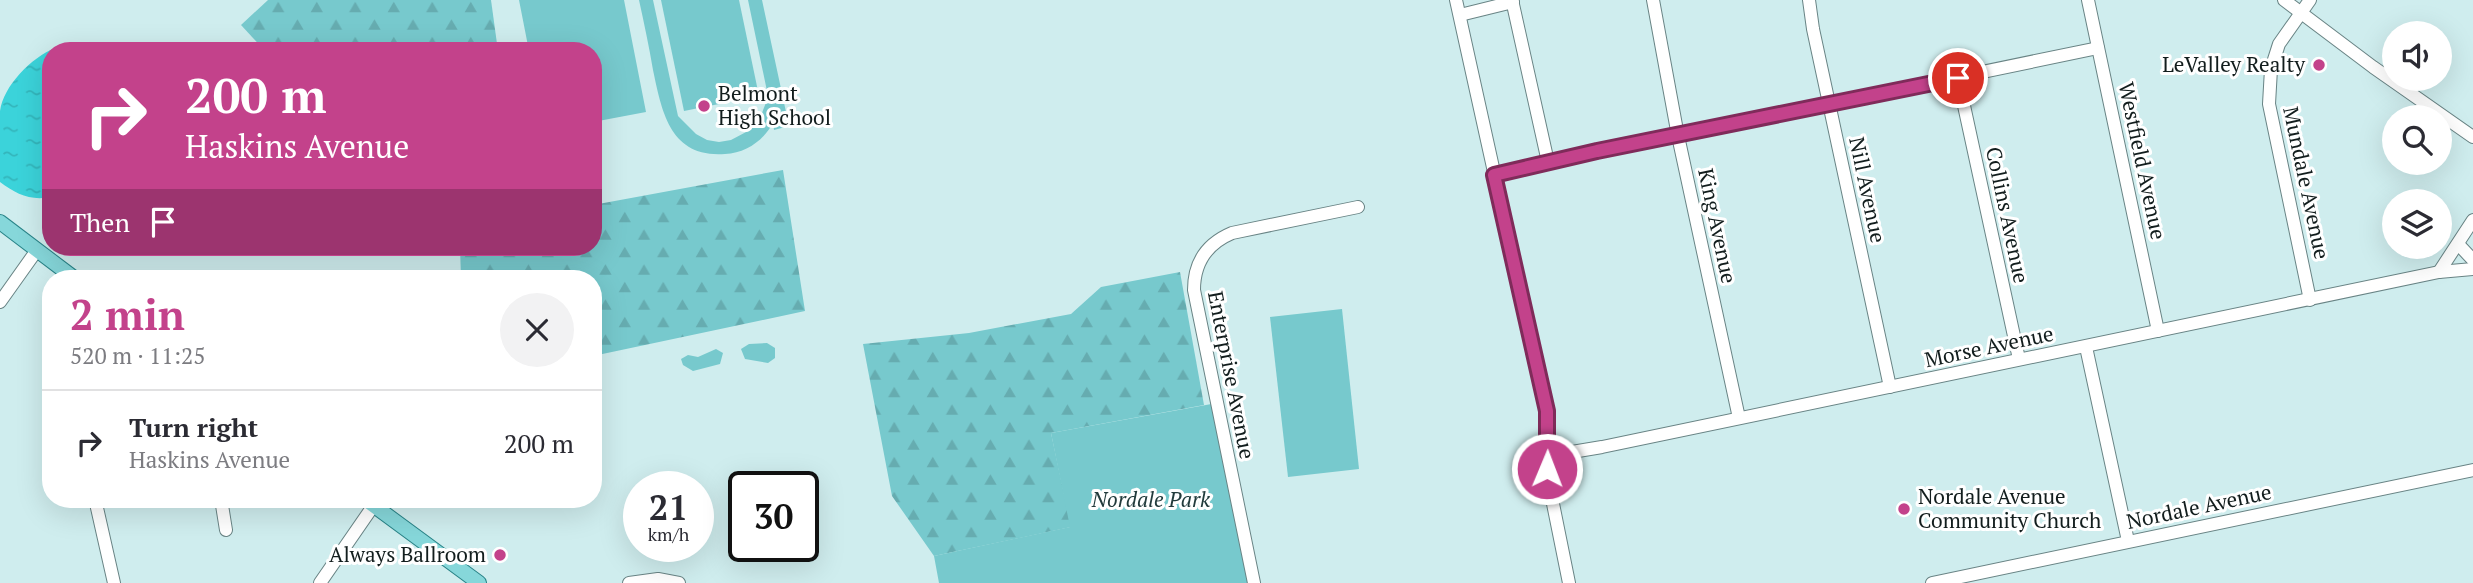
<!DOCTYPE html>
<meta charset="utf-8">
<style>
:root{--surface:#fff;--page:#f2f2f3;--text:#2b2b33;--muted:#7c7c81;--line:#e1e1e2;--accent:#c3428b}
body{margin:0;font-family:"PT Serif",serif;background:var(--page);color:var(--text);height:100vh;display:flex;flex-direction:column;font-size:26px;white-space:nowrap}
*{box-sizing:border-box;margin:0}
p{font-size:23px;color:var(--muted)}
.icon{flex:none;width:38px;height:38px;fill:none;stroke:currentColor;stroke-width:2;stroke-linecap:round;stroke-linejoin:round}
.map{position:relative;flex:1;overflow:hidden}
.sheet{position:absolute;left:42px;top:270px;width:560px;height:238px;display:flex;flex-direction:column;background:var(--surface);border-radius:28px;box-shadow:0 7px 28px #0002}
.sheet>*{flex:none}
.guide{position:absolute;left:42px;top:42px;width:560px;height:214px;border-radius:28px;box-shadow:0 7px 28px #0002;background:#c3428b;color:#fff;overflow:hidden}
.controls{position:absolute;left:2382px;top:21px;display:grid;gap:14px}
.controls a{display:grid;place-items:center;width:70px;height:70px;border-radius:50%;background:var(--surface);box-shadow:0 7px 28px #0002;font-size:35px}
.speed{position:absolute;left:623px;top:471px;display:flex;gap:14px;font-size:35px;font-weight:700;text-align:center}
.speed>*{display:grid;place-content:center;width:91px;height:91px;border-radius:50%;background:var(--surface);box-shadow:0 7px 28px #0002;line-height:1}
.speed small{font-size:18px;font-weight:400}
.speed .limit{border:4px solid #111;border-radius:10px;background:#fff;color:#111}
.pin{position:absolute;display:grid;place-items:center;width:60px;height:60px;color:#fff;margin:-30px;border:4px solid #fff;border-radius:50%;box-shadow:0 2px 7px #0007}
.me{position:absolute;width:77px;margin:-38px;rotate:1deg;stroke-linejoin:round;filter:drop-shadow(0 0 5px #0008)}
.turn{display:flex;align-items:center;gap:24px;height:147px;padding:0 28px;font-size:32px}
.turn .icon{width:91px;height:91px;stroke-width:2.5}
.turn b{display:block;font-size:49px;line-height:60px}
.then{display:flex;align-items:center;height:66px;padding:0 28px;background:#0003;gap:14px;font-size:26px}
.round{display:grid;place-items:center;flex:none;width:74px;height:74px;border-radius:37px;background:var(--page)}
.head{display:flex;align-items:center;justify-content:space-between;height:119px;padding:0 28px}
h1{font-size:42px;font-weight:600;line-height:52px;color:var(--accent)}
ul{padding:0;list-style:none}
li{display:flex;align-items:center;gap:21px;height:105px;padding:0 28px;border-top:2px solid var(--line)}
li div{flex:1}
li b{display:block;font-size:26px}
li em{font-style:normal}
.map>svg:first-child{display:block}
.forest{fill:url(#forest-firs)}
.park{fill:#77c9cd}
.water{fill:url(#water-ripples)}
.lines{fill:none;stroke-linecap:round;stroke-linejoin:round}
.minor-casing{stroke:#698485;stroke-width:14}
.major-casing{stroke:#298488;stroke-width:16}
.minor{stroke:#fff;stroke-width:12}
.major{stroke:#86d7da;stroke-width:14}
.route-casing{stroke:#7f2b5a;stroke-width:18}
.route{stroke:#c3428b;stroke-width:12}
.poi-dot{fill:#c3428b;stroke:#fff;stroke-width:2.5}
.labels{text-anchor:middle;stroke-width:6;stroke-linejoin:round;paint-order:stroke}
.poi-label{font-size:21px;fill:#121d1d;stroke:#fff;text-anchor:end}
.street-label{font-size:21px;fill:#121d1d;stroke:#fff}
.park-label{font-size:21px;font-style:italic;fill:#223b3c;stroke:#fff}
</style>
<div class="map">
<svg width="2473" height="583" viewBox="0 0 2473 583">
<defs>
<pattern id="forest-firs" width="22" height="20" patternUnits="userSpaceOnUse" patternTransform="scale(1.75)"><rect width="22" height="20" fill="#77c9cd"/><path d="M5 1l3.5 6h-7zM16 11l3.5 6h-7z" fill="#66acb0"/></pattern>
<pattern id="water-ripples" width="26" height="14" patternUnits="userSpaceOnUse" patternTransform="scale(1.75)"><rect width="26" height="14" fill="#3bd3da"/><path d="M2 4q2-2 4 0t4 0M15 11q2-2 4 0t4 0" fill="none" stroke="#33b5bb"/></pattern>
</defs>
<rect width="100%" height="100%" fill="#cfedee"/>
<!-- forest -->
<g class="forest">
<path d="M268,0H491L498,51H265L241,25Z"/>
<path d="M783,170L805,311L593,356V278H461L460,247H593V205Z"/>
<path d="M1180,272L1204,405L1051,433L1071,527L934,556L892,496L863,344L969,333L1071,314L1101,287Z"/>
</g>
<!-- park -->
<g class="park">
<path d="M519,0H624L646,112L593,122V51H529Z"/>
<path d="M639,0H653L678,116L696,134L707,140L719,142L731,140L748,131L760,118L767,100V91L748,0H762L789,126L774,130L773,123C763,141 746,153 725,154C670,158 662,112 653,70C649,46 644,23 639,0Z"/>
<path d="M661,0H739L759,96L684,111Z"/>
<path d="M1342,309L1359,469L1288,477L1270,317Z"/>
<path d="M767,343L775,348V358L768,363L745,359L741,349L749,344Z"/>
<path d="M716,349L723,353L720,364L693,371L683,365L681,359L688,355L698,357Z"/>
<path d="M1217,403L1254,583H939L934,556L1070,527L1051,433Z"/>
</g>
<!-- water -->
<path class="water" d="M55,48L66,51H51V197C30,201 16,194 0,182C0,159 0,134 0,111C3,86 32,57 55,48Z"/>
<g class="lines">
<!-- minor casing -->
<g class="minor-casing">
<g id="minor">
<path d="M1456,0L1547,412V474L1569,583"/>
<path d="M1512,0L1548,162"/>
<path d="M1653,0L1678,136L1739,418"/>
<path d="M1809,0L1813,29L1890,387"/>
<path d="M2088,0L2158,331"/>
<path d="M2284,0L2373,67L2473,137"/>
<path d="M2310,0L2279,44L2271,69L2269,104L2310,300"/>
<path d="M1460,15L1513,2"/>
<path d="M1958,78L2019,359"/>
<path d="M1494,175L1529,166L2098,48"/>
<path d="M2459,245L2473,260"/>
<path d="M2439,272L2473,220"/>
<path d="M0,302L37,250"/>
<path d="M2086,347L2128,541"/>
<path d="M1546,453H1566L1602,447L2439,272L2473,269"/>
<path d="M95,499L114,583"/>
<path d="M221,499L226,530"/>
<path d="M320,583L378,499"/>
<path d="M629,583L658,579L679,583"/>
<path d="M1254,583L1194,290C1194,263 1206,244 1232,233L1358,207"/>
<path d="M1932,583L2473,470"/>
</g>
</g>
<!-- major casing -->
<g class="major-casing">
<g id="major">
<path d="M0,222L74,278"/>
<path d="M365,499L479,583"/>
</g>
</g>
<!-- minor -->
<use href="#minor" class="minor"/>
<!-- major -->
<use href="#major" class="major"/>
</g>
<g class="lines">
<!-- route casing -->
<g class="route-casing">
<path id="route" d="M1547,469V411L1494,175L1597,151L1958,78"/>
</g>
<!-- route -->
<use href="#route" class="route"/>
</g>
<!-- markers -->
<g class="poi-dot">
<circle cx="2319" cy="65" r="7"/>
<circle cx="704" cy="106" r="7"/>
<circle cx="1904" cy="509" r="7"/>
<circle cx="500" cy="555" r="7"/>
</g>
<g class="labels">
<!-- poi labels -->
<g class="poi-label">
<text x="2305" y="72">LeValley Realty</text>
<text x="718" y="101" text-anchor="start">Belmont<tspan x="718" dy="24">High School</tspan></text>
<text x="1918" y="504" text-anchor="start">Nordale Avenue<tspan x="1918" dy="24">Community Church</tspan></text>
<text x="486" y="562">Always Ballroom</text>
</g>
<!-- street labels -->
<g class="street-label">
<text transform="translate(2142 161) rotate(78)" y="7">Westfield Avenue</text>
<text transform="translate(2306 183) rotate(78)" y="7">Mundale Avenue</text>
<text transform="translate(1867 190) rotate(78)" y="7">Nill Avenue</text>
<text transform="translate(2007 215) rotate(78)" y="7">Collins Avenue</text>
<text transform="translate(1717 226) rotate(78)" y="7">King Avenue</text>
<text transform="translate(1989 347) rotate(-12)" y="7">Morse Avenue</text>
<text transform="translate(1231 375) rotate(79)" y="7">Enterprise Avenue</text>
<text transform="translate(2199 507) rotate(-12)" y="7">Nordale Avenue</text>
</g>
<!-- park labels -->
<g class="park-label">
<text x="1151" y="507">Nordale Park</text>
</g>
</g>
</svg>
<div class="controls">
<a><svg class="icon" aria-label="sound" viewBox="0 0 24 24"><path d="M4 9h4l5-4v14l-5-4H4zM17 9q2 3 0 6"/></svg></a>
<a><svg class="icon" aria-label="search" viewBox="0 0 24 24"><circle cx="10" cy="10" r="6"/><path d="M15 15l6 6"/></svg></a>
<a><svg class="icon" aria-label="layers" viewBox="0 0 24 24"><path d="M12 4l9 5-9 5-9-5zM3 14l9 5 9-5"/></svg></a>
</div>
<div class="speed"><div>21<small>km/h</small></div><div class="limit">30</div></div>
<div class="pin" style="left:1958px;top:78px;background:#d93025"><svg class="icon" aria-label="arrive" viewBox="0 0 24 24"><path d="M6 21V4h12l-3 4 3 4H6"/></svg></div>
<svg class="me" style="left:1547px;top:469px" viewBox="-20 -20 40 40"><circle r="17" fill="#c3428b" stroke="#fff" stroke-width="3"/><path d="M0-11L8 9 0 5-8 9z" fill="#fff"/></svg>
<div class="guide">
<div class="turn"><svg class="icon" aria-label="right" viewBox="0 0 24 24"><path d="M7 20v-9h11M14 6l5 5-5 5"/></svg><div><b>200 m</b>Haskins Avenue</div></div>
<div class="then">Then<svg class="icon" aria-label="arrive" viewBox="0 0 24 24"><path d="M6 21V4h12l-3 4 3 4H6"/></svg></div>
</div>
<section class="sheet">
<div class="head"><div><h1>2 min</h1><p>520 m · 11:25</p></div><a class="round"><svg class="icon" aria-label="close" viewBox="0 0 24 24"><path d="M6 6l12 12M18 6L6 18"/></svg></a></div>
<ul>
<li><svg class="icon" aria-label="right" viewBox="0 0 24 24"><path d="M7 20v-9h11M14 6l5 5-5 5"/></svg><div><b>Turn right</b><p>Haskins Avenue</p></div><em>200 m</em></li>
</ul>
</section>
</div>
